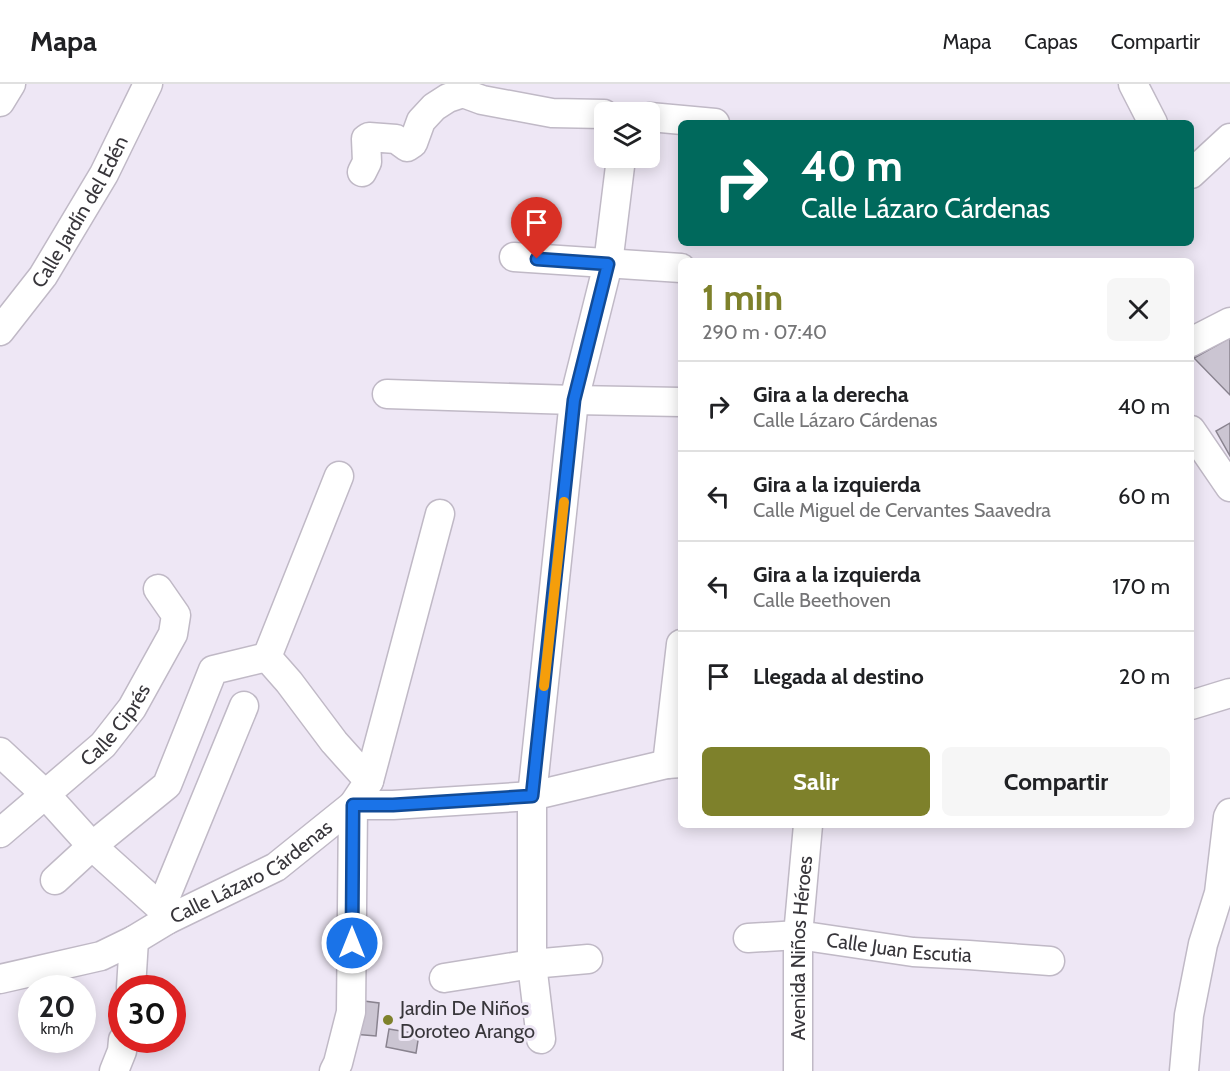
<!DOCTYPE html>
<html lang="es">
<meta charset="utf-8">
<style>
:root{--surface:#fff;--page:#f6f6f6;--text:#202124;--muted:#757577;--line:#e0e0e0;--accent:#7e812b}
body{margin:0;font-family:Cabin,sans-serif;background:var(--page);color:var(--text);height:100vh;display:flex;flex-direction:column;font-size:22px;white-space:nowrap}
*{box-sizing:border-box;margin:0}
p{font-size:20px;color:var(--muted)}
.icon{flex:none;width:33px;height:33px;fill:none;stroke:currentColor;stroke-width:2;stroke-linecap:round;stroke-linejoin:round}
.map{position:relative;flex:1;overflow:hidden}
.drawer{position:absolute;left:678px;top:174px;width:516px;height:570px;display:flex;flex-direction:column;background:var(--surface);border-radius:9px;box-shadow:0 3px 15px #0003}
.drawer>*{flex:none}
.guide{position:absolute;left:678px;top:36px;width:516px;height:126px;border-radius:9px;box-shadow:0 3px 15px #0003;background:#00695c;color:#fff;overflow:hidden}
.buttons{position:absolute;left:594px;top:18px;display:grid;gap:12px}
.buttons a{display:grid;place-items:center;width:66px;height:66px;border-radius:9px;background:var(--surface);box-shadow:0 3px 15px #0003;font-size:30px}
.speed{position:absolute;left:18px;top:891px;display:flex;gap:12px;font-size:30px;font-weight:700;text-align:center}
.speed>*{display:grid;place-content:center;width:78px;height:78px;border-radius:50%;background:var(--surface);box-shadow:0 3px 15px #0003;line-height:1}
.speed small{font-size:15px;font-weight:400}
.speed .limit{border:9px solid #d22;background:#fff;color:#111}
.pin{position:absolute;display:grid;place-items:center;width:51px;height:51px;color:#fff;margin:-62px -26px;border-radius:50% 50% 50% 0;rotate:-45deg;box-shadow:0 0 6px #0007}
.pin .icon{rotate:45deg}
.me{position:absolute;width:66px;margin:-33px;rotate:0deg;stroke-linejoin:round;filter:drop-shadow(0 0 4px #0008)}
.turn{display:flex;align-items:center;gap:21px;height:126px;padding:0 24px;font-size:27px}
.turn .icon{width:78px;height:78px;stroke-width:2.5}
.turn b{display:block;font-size:42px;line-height:51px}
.round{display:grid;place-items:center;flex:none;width:63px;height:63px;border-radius:9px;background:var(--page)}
.summary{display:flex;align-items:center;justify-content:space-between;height:102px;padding:0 24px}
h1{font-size:36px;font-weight:700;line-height:45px;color:var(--accent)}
.button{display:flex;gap:12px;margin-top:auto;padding:12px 24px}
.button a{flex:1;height:69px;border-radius:9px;background:var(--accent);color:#fff;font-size:24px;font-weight:700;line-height:69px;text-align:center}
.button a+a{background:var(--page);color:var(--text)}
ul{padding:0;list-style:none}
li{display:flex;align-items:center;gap:18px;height:90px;padding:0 24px;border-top:2px solid var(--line)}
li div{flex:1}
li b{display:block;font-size:22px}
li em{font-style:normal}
header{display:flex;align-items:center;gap:36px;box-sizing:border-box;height:84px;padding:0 30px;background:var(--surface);border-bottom:2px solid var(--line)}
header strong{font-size:28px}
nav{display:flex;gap:33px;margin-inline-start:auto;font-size:21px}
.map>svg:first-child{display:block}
.building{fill:#cbc5d2;stroke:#89838f;stroke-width:1.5}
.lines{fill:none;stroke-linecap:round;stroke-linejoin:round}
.minor-casing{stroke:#c0b9c6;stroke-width:31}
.minor{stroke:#fff;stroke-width:28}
.route-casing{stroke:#114b97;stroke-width:15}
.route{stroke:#1a73e8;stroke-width:10}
.slow{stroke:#f59e0b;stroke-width:10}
.poi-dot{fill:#7e812b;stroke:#eee7f5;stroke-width:2}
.labels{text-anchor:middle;stroke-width:6;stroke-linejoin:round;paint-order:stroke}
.street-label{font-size:20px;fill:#38363b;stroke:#eee7f5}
.poi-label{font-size:20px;fill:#38363b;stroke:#eee7f5;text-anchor:start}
</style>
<header>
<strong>Mapa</strong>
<nav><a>Mapa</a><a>Capas</a><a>Compartir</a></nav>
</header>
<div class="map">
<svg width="1230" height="987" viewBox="0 0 1230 987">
<rect width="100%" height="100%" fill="#eee7f5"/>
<!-- building -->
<g class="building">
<path d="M1230,254V311L1194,274Z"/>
<path d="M1230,339V372L1216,347Z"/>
<path d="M356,916L379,919L376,952L353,950Z"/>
<path d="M389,945L419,950L416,969L386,963Z"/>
</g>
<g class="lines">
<!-- minor casing -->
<g class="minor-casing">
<g id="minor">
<path d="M1133,0L1153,39"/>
<path d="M0,18L11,0"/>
<path d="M650,33L715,39"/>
<path d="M362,88L367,78L366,55L369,53L396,55L407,63L413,59L421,37L434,23L448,14L463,9L482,16L552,29L604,30"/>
<path d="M1191,90L1230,54"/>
<path d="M514,173L681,184"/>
<path id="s1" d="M0,247L43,192L104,90L148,0"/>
<path d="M1191,258L1230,238"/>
<path d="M387,310L574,316L681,318"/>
<path d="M1191,346L1230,403"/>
<path d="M267,573L339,392"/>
<path d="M1191,621L1230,609"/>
<path d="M0,668L45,710L92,762L161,824L167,836"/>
<path d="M667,680L681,560"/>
<path d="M369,697L440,430"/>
<path id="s2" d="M0,749L103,661L132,624L173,550L176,531L158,505"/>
<path d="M55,796L92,762L167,701L213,586L267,573L289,598L334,658L369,697L353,721L351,928L338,979L334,987"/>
<path d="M161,824L244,622"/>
<path id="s3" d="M748,854L798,851L913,868L969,871L1050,877"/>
<path d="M444,894L532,880L588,875"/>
<path id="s4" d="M0,895L101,872L134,856L167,836L276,783L353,721H393L532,712L667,680L681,679"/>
<path d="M131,904L134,856"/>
<path d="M541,955L532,880V712L574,316L608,180L621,74"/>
<path d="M114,987L122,967L123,956"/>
<path id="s5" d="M798,987V851L808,741"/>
<path d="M1184,987L1189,931L1203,860L1219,809L1228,733L1230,729"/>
</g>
</g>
<!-- minor -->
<use href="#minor" class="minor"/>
</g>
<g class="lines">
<!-- route casing -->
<g class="route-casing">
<path id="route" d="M352,859L353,721H393L532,712L574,316L608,180L537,175"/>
</g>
<!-- route -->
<use href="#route" class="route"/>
<!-- slow -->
<path class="slow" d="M544,602L564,418"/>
</g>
<!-- markers -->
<circle class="poi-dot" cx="388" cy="936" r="6"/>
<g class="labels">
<!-- street labels -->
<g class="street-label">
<text dy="7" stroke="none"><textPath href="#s1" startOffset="144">Calle Jardín del Edén</textPath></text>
<text dy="7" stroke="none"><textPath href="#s2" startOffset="159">Calle Ciprés</textPath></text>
<text dy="7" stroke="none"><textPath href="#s4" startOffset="276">Calle Lázaro Cárdenas</textPath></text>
<text dy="7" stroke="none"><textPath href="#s3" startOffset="152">Calle Juan Escutia</textPath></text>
<text dy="7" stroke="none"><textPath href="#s5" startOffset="123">Avenida Niños Héroes</textPath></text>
</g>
<!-- poi labels -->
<g class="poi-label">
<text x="400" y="931">Jardin De Niños<tspan x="400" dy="23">Doroteo Arango</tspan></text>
</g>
</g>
</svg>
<div class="buttons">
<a><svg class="icon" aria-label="layers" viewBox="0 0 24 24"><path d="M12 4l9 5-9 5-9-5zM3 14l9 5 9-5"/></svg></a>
</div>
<div class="speed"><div>20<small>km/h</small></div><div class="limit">30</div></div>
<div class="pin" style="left:537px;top:175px;background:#d93025"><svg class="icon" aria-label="arrive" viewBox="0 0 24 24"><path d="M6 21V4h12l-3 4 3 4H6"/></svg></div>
<svg class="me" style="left:352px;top:859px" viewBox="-20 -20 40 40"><circle r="17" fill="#1a73e8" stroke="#fff" stroke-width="3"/><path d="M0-11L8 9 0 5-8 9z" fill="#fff"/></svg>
<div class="guide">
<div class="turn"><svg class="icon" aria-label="right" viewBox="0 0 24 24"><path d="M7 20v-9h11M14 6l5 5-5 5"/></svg><div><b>40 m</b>Calle Lázaro Cárdenas</div></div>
</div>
<section class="drawer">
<div class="summary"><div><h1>1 min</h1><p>290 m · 07:40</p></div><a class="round"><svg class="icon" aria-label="close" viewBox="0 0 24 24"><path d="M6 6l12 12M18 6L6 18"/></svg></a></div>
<ul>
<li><svg class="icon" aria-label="right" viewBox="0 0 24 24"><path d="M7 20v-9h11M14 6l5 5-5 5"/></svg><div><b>Gira a la derecha</b><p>Calle Lázaro Cárdenas</p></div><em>40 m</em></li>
<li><svg class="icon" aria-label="left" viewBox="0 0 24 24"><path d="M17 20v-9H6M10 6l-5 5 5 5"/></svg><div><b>Gira a la izquierda</b><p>Calle Miguel de Cervantes Saavedra</p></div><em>60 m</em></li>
<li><svg class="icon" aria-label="left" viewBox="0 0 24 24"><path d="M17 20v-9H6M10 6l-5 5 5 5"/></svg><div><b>Gira a la izquierda</b><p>Calle Beethoven</p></div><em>170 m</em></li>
<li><svg class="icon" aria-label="arrive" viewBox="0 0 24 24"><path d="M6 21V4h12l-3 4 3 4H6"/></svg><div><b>Llegada al destino</b></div><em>20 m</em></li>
</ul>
<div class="button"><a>Salir</a><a>Compartir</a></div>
</section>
</div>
